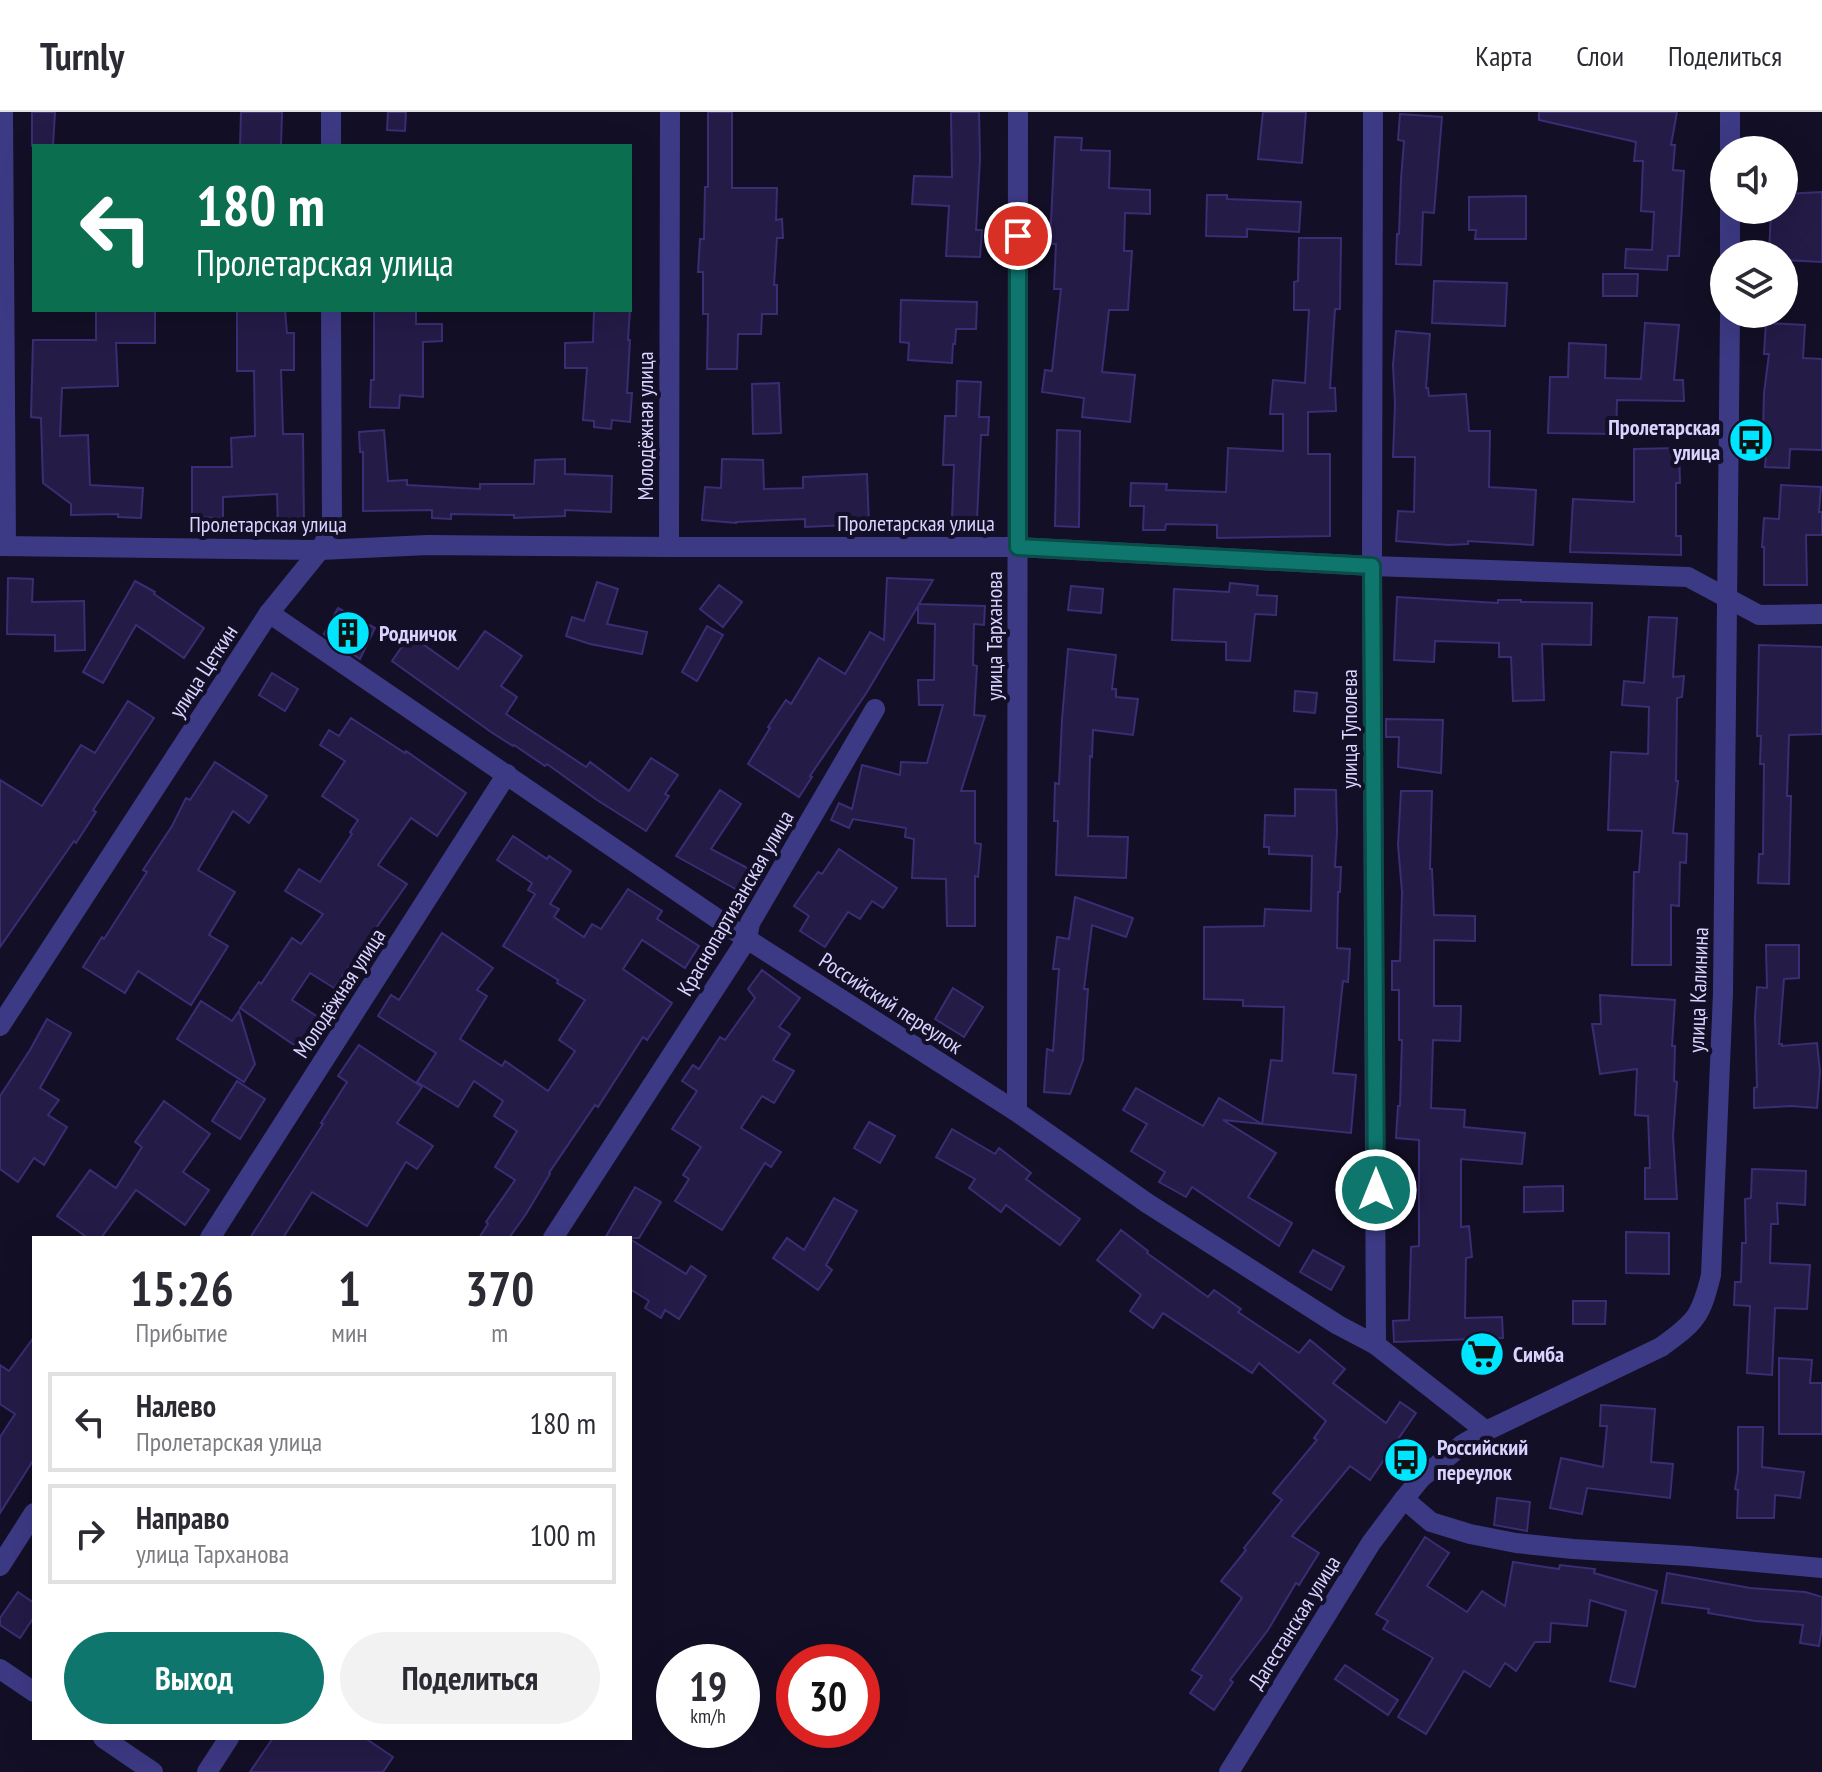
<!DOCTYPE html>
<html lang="ru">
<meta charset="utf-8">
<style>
:root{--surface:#fff;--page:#f2f2f3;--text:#2b2b33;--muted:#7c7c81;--line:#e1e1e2;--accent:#0f766e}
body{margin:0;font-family:"PT Sans Narrow",sans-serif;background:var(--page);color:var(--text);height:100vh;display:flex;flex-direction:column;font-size:30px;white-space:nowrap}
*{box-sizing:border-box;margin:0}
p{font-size:26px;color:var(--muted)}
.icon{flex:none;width:44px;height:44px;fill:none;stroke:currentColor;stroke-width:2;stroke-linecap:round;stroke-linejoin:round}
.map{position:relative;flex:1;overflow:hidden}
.drawer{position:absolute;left:32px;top:1124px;width:600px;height:504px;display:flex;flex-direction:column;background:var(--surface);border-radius:0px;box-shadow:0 8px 32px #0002}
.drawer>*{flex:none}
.banner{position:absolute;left:32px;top:32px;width:600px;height:168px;border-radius:0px;box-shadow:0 8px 32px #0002;background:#0b6e4f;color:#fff;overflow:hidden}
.tools{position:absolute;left:1710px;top:24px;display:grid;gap:16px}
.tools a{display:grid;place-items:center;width:88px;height:88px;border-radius:50%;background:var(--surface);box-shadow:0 8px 32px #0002;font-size:40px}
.speed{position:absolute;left:656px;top:1532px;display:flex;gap:16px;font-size:40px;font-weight:700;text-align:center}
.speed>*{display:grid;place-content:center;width:104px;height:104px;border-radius:50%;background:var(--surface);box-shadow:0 8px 32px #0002;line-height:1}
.speed small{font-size:20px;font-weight:400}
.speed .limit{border:12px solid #d22;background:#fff;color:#111}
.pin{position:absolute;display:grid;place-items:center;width:68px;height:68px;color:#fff;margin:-34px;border:4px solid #fff;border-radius:50%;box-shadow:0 2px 8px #0007}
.me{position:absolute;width:88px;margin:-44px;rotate:0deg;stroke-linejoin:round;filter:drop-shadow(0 0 6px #0008)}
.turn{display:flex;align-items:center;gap:28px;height:168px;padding:0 32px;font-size:36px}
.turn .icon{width:104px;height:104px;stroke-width:2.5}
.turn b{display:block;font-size:56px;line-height:68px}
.eta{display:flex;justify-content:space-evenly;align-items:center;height:136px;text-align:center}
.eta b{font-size:48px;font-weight:700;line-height:56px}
.action{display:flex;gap:16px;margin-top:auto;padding:16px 32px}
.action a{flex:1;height:92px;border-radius:48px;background:var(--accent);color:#fff;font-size:32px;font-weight:700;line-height:92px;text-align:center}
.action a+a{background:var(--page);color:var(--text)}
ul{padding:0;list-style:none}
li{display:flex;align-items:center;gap:24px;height:100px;margin:0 16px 12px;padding:0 16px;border:4px solid var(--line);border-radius:0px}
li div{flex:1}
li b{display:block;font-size:30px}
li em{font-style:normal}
header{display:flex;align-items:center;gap:48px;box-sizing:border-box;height:112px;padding:0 40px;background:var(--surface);border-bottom:2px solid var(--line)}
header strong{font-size:38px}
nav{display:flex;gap:44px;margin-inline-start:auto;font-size:28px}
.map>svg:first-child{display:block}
.building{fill:#241b47;stroke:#3b2d73;stroke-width:2}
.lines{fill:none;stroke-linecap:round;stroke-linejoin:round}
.minor{stroke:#3d3a85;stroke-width:20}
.tertiary{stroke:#3d3a85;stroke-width:20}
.route-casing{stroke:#0a4d48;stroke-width:20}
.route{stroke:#0f766e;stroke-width:14}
.labels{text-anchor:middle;stroke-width:8;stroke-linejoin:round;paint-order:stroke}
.street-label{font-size:22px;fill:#d9d4ff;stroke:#130f26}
.poi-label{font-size:22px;font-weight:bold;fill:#d9d4ff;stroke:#130f26;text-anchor:start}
</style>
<header>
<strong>Turnly</strong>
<nav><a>Карта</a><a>Слои</a><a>Поделиться</a></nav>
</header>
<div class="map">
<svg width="1822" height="1660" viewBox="0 0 1822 1660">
<rect width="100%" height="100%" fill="#130f26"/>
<!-- building -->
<g class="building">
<path d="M32,0H55L53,34H32Z"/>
<path d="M241,0H282L281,34H240Z"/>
<path d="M388,0H406L405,19L387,18Z"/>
<path d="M708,0H732V76H777L776,108L782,107L783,126H777L774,173H777V202H762L761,222H738L737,257H707L708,202H703V160H698L700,127H704L705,75H708Z"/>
<path d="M951,0H979L980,47L976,118H982L980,145L946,144L949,94L912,92L914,64L952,65Z"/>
<path d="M1263,0H1306L1302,51L1258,47Z"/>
<path d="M1539,0H1677L1671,33H1675L1673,58L1684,59L1679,144H1668L1667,158L1625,156L1626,137L1652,138L1654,100L1641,99L1643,49H1634L1636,30L1539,8Z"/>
<path d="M1400,2L1442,5L1434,101L1423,100L1421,153L1396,152L1397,122H1399L1401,67L1404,29L1398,28Z"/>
<path d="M1055,25L1082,26L1081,38L1110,39L1109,76L1150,78V102L1125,101L1124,139H1132L1128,198H1109L1102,260L1135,263L1130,310L1082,305L1084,286L1042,280L1045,258L1052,259L1061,177H1054L1056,132H1050Z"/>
<path d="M1822,80V150L1784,148V142H1769L1771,98H1784V82Z"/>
<path d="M1207,83H1227V87L1301,90L1299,120L1247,117V125L1206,124Z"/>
<path d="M1526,84V127H1475L1476,118H1469V85Z"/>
<path d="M1299,126H1341L1340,197H1335L1330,276H1335L1336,299L1308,300V342H1330V424L1217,426V413L1166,412L1165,418H1143L1144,394H1130L1131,371L1167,372L1166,378L1226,380L1228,336L1283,339V302H1270L1273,268L1305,271L1309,198H1294V170L1298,169Z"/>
<path d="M1603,162H1638L1637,184H1603Z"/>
<path d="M1434,169L1507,171L1505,214L1432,211Z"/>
<path d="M901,188L977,190L976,217H956L955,232H953L952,251L908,248L909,231L900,230Z"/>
<path d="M96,198H155V231H116L118,274L62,276L60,324L88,323L90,373L143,376L141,406L118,405V402L71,403V392L43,371L41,306L31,305L33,228H96Z"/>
<path d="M237,198H285L287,221H294V258H281L283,322H303L304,414L278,415L277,382L223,385V406L192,405V355H232L231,326L255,324L254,259H237Z"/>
<path d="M374,198H416V212H442V229L423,230V285L400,283L399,296L370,295L371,268H374Z"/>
<path d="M594,198H630L628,228H630L627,281H632L630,310L612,308L611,317L594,315V309L583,308L587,256H565V231L593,230Z"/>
<path d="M1645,211L1679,213L1674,268H1683L1684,289L1617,288L1616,322L1548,321L1550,265H1568L1569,231L1606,233L1605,266L1641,267Z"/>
<path d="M1766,211L1805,213L1803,246L1822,247V338L1790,337L1789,356L1765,355L1768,318H1763L1764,281L1769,242H1764Z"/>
<path d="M1396,219L1430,222L1426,276H1428L1429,284L1466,282L1469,319H1490L1489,375L1536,378L1533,433L1468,429V432L1449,433L1396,429L1398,399L1414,400L1415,345H1393L1395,292L1393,253Z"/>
<path d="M957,269L981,270L979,305H989L988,323H981L977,407L952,406L954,353H943L945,304H956Z"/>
<path d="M779,271L781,321L753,322L752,272Z"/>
<path d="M384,318L388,369L407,368V373L480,377V372H534L535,348L565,347V362L612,364L611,400L565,398V404L514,406V403L451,402V407L432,406V398L363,399V340H360L359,320Z"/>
<path d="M1057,318L1080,319L1079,415L1055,414Z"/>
<path d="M1679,336L1680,371H1676V424H1681V443L1570,440L1573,387L1634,390V337Z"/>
<path d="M722,347L763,348L764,377L803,376V365L867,362L869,412L805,415V407L736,410V411L702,408L705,375L721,376Z"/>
<path d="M1781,373L1821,375L1819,400H1822V423H1806L1807,473H1764V435H1762L1764,406L1779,407Z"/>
<path d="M8,466L33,467L32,490L84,489L85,538L55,539V523L7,522Z"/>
<path d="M887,466L933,468L919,492L985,494L984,513L974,512L973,553L977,554L974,603L985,604L961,679H975V731L981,732L978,765L975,764V814H947L946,767L912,766L914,727L905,725L906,716L853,707L849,716L831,708L839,691L852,697L862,653L900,663L901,650L927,651L943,593H919L918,568H934L935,512L918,511V494L867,580L810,664L812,665L799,685L748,652L770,616L768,615L786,588L791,592L819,546L845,562L870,520L884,528Z"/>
<path d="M135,469L155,480L154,482L204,516L184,546L136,513L103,571L83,560Z"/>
<path d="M597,470L618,477L607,512L647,520L642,542L590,532L566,524L572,505L584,509Z"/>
<path d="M1230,471L1258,474L1257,483L1277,484L1276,503L1255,502L1250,549L1226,548V530L1172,528L1174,477L1229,480Z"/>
<path d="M719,473L742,490L723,515L700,497Z"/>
<path d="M1071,474L1103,477L1101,501L1068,498Z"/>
<path d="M1397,485L1498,491V488H1521V490L1592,491L1591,533L1542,532L1544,588L1513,589L1511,545H1499V531L1435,529L1434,550L1394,548Z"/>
<path d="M338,496L375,516L360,547L324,522Z"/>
<path d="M1649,505L1677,506L1673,565L1684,564L1682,585L1677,586L1676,669H1678L1673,721L1687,722L1686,751L1680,750L1679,794L1671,793V853H1632L1634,760H1639L1642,719L1608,718L1611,640L1648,642L1649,595L1622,593L1624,569L1644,571Z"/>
<path d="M707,514L723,523L697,569L682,560Z"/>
<path d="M485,519L522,544L501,574L517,585L506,602L586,655L590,650L629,679L651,646L678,663L665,682L669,684L646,719L597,688L547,652L545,654L514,633L513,634L491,620L392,549L410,523L458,557Z"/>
<path d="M1759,533L1822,535V622L1789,623L1787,684H1791L1789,772L1758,771L1759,742H1763L1764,652H1760L1761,624H1757Z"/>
<path d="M1068,537L1116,543L1112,577H1116V585L1138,587L1133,623L1093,618L1092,645L1090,644L1088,724L1128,725L1126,766L1056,763L1058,709H1054L1055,671L1059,672L1062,607Z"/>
<path d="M272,561L298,577L285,599L259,583Z"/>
<path d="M1295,579L1317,581L1315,601L1294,599Z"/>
<path d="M128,589L154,606L93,698L96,700L76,731L74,729L0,835V668L42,694L81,633L95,641Z"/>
<path d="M351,606L405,641L406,639L466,681L437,724L411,706L378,753L407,772L334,876L310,861L292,888L318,905L297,935L240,896L259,870L261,872L292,826L301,832L323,802L285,779L299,757L320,770L352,722L350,720L358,708L322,684L345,649L320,633L329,618L339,624Z"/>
<path d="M1386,607L1443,608L1441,661L1398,655L1399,625H1386Z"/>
<path d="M215,650L267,684L249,711L233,699L198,758L235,780L209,823L228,834L191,893L138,859L125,881L83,855L102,825L104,827L147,760L143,758L172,714L186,686L190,688Z"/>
<path d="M1295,677L1336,678L1337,720L1335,755H1341L1340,780H1338L1337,836L1350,837L1348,870L1343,869L1333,961L1356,963L1351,1021L1262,1012L1271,948L1282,949L1284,895L1243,894V888L1204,887V815L1264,814L1265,797L1311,799L1312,744L1269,742V735H1264L1265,703L1295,704Z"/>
<path d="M720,678L741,692L711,737L753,759L741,780L676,744Z"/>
<path d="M1401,679H1432L1430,757H1432L1434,803L1475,804V829L1434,828V894H1461L1460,929L1433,928L1431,996L1465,998L1464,1015L1525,1021L1522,1052L1461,1047V1115L1469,1114L1472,1145L1466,1146L1465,1206L1502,1205L1503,1226L1394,1230L1393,1209L1409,1208L1411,1135L1419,1134V1028L1396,1026L1398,994H1400L1402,928H1399V878H1392V849H1400L1402,780L1398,733Z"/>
<path d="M513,724L547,747L549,744L571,759L550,792L559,797L554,805L584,825L592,812L601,817L628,777L662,799L657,807L699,834L685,856L642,828L623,857L672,891L647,928L643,925L598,995L595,993L549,1061L550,1062L526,1102L509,1126H479L488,1112L486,1110L515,1068L495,1055L517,1019L494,1004L503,989L474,969L458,995L417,970L436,941L378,904L391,883L399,888L442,821L493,856L477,878L487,884L460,927L502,954L505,949L548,979L575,939L559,928L585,888L557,871L558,868L503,834L535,782L528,778L532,771L497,748Z"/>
<path d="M839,737L897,776L883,796L872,789L860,807L848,800L825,835L800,819L809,804L794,794L818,760L822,762Z"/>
<path d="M1075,785L1133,806L1126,825L1092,813L1084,877H1088L1083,948L1070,982L1044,980L1047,937L1053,939L1059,857H1053L1057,825L1069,827Z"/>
<path d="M1766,833H1799V866L1784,867L1779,932H1782V934L1817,931L1820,960L1817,996L1792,994L1754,996V976L1757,975L1755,905L1757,875L1767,876Z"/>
<path d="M762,858L800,886L779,915L790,922L773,948L794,959L774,991L762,984L741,1016L781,1040L771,1055L765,1051L722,1118L675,1089L689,1067L683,1063L701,1035L672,1017L697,979L682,969L693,953L699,957L720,925L725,928L755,886L748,877Z"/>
<path d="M953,876L983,895L964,925L935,907Z"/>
<path d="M1600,883L1675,888L1672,934H1675L1674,969L1677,970L1673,1024L1677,1087H1645V1056H1650L1648,1004L1635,1003L1637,957L1600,962L1592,912H1601Z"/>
<path d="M201,889L232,909L239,899L255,952L244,970L177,927Z"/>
<path d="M47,907L71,921L40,976L59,988L48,1003L67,1015L44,1053L34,1046L18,1070L0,1057V984L30,938Z"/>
<path d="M359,933L422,975L397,1011L433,1034L417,1057L406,1050L367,1114L312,1080L283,1126H250L323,1012L321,1011L347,970L338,964Z"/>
<path d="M237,969L265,987L240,1027L212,1009Z"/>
<path d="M1136,976L1203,1014L1219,986L1262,1012L1223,1008L1276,1041L1248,1085L1292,1111L1279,1134L1192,1075L1186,1085L1159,1070L1165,1060L1131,1039L1147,1012L1123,998Z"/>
<path d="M164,989L210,1022L183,1060L209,1078L185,1113L136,1078L101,1126H88L57,1104L90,1058L116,1076L142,1035L135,1030Z"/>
<path d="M869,1010L895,1024L880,1051L854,1036Z"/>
<path d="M952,1017L995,1042L999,1036L1031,1061L1026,1067L1080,1107L1060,1133L1006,1093L1001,1100L969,1076L975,1067L936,1045Z"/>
<path d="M1752,1057L1806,1059L1805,1093L1777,1091L1778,1112H1771L1770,1151L1810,1153L1807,1197L1775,1196L1772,1263L1747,1261L1750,1194L1734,1193L1735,1170H1741L1742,1131H1746L1745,1087L1751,1086Z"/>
<path d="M1563,1074V1099L1524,1100V1075Z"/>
<path d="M635,1075L661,1090L639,1126H605Z"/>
<path d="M834,1086L857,1099L826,1153L832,1158L818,1178L773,1146L787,1126L804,1138Z"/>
<path d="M1121,1118L1148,1139L1147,1141L1208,1185L1214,1178L1241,1197L1238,1200L1299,1241L1310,1228L1345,1257L1333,1271L1386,1311L1400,1290L1416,1301L1370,1368L1350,1354L1292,1424L1319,1441L1299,1473L1296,1471L1268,1518L1230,1568L1233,1570L1214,1598L1190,1581L1202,1564L1192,1558L1242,1486L1221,1469L1246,1438L1244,1436L1282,1388L1273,1381L1317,1328L1314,1326L1326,1309L1259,1251L1252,1261L1163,1201L1153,1216L1130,1199L1141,1183L1097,1148Z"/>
<path d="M1626,1120L1669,1121V1162L1626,1161Z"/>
<path d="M630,1127L686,1162L691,1154L706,1164L679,1207L665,1198L661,1206L645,1196L649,1189L630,1177Z"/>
<path d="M1313,1138L1344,1155L1331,1178L1300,1160Z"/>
<path d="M1573,1189H1606L1605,1212H1573Z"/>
<path d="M34,1225V1347L0,1401V1325L15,1302L0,1292V1253L9,1259Z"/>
<path d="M1779,1246L1812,1248L1810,1271H1822V1322H1779Z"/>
<path d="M1601,1293L1655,1297L1651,1350L1673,1352L1670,1386L1587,1376L1582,1402L1550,1396L1561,1346L1603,1355L1607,1314H1600Z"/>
<path d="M1738,1315H1763L1762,1355L1804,1360L1800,1386L1775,1383L1774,1406H1737L1738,1378L1735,1377L1738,1360Z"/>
<path d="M1497,1386L1530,1390L1527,1419L1494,1413Z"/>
<path d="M1425,1425L1449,1441L1427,1474L1467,1500L1482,1479L1505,1494L1513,1450L1559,1457L1560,1453L1595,1457L1594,1461L1657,1479L1635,1575L1610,1569L1626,1499L1590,1488L1587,1514L1551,1511L1550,1530H1535L1516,1559L1505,1551L1490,1575L1464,1559L1426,1622L1398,1605L1433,1546L1383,1517L1388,1509L1376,1502Z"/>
<path d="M1667,1461L1750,1476L1805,1480L1822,1485V1515L1819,1534L1800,1531L1803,1513L1755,1509L1708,1501L1709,1497L1662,1491Z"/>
<path d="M18,1480L34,1491V1505L20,1526L0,1513V1506Z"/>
<path d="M1345,1553L1398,1588L1388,1603L1335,1567Z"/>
<path d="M273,1626H365L393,1645L383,1660H250Z"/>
</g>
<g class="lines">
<!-- minor -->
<g class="minor">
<path d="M3,0L6,434"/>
<path d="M331,0V34"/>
<path d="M1373,0L1372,454L1376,1233"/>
<path d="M0,434L320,438L428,433L669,435H1018L1372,454L1688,465L1759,503L1822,502"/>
<path d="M669,435L670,0"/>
<path d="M269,501L747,827L1017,1000L1147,1091L1338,1213L1376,1233L1486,1319"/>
<path d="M0,914L269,501L320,438L332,416L331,198"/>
<path d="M1017,1000L1018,0"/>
<path d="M210,1126L507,662"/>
<path d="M553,1126L747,827L750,811L875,597"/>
<path d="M1404,1387L1431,1410L1470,1422L1516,1431L1573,1437L1689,1444L1822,1456"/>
<path d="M0,1454L34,1401"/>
<path d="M0,1557L34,1580"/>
<path d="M103,1626L153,1660"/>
<path d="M207,1660L229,1626"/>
</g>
<!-- tertiary -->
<g class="tertiary">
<path d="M1730,0V38"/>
<path d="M1730,98V142"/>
<path d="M1229,1660L1371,1431L1404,1387L1422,1365L1444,1348L1463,1332L1486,1319L1661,1235C1696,1210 1701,1204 1711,1163L1723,881L1730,202"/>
</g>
</g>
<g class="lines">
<!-- route casing -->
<g class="route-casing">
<path id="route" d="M1018,124V435L1372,454L1376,1078"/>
</g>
<!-- route -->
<use href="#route" class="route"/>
</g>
<!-- icons -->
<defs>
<g id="bus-disc" transform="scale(2.3)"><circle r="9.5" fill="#00e5ff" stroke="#130f26"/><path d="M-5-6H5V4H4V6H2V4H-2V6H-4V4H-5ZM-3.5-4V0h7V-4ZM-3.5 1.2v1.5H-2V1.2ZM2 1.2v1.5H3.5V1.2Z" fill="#111"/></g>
<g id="building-disc" transform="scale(2.3)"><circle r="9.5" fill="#00e5ff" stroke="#130f26"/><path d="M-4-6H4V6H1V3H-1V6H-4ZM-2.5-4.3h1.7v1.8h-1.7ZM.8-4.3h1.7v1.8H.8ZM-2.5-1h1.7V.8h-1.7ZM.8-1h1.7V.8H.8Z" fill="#111"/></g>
<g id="supermarket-disc" transform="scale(2.3)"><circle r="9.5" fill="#00e5ff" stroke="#130f26"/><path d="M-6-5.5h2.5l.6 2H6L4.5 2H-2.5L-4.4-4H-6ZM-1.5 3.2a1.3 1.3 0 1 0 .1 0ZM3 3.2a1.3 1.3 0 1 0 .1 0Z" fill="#111"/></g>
</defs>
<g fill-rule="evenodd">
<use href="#bus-disc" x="1751" y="328"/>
<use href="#building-disc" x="348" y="521"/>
<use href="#supermarket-disc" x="1482" y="1242"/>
<use href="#bus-disc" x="1406" y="1348"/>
</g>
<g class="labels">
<!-- street labels -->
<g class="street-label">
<text transform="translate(645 314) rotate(-90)" y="8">Молодёжная улица</text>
<text x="916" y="419">Пролетарская улица</text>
<text x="268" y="420">Пролетарская улица</text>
<text transform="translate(994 524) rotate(-90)" y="8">улица Тарханова</text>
<text transform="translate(203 559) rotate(-57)" y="8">улица Цеткин</text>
<text transform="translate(1349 617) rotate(-90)" y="8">улица Туполева</text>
<text transform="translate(735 791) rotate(-60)" y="8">Краснопартизанская улица</text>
<text transform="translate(1698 878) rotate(-88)" y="8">улица Калинина</text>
<text transform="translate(339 881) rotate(-57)" y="8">Молодёжная улица</text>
<text transform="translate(891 891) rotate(33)" y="8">Российский переулок</text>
<text transform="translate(1294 1510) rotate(-58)" y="8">Дагестанская улица</text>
</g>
<!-- poi labels -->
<g class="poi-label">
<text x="1720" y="323" text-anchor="end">Пролетарская<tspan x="1720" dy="25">улица</tspan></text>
<text x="379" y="529">Родничок</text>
<text x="1513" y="1250">Симба</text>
<text x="1437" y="1343">Российский<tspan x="1437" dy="25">переулок</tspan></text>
</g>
</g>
</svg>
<div class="tools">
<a><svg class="icon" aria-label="sound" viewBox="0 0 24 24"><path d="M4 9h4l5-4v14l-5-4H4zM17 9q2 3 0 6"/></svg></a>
<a><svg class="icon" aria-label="layers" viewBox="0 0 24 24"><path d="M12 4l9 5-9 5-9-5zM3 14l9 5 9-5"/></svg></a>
</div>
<div class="speed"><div>19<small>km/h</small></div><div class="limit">30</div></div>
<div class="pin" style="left:1018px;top:124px;background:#d93025"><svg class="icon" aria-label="arrive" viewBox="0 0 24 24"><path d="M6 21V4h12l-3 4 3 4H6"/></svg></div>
<svg class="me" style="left:1376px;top:1078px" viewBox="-20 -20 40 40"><circle r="17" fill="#0f766e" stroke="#fff" stroke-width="3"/><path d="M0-11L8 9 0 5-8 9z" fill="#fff"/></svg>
<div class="banner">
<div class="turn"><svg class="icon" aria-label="left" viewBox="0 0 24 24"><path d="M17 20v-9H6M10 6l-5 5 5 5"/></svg><div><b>180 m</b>Пролетарская улица</div></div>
</div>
<section class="drawer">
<div class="eta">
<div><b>15:26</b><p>Прибытие</p></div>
<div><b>1</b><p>мин</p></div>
<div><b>370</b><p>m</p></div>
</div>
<ul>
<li><svg class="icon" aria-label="left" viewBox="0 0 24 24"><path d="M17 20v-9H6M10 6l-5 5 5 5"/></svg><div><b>Налево</b><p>Пролетарская улица</p></div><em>180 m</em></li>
<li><svg class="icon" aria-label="right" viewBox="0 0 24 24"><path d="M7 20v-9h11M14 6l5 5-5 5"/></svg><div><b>Направо</b><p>улица Тарханова</p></div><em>100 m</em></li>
</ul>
<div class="action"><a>Выход</a><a>Поделиться</a></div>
</section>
</div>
